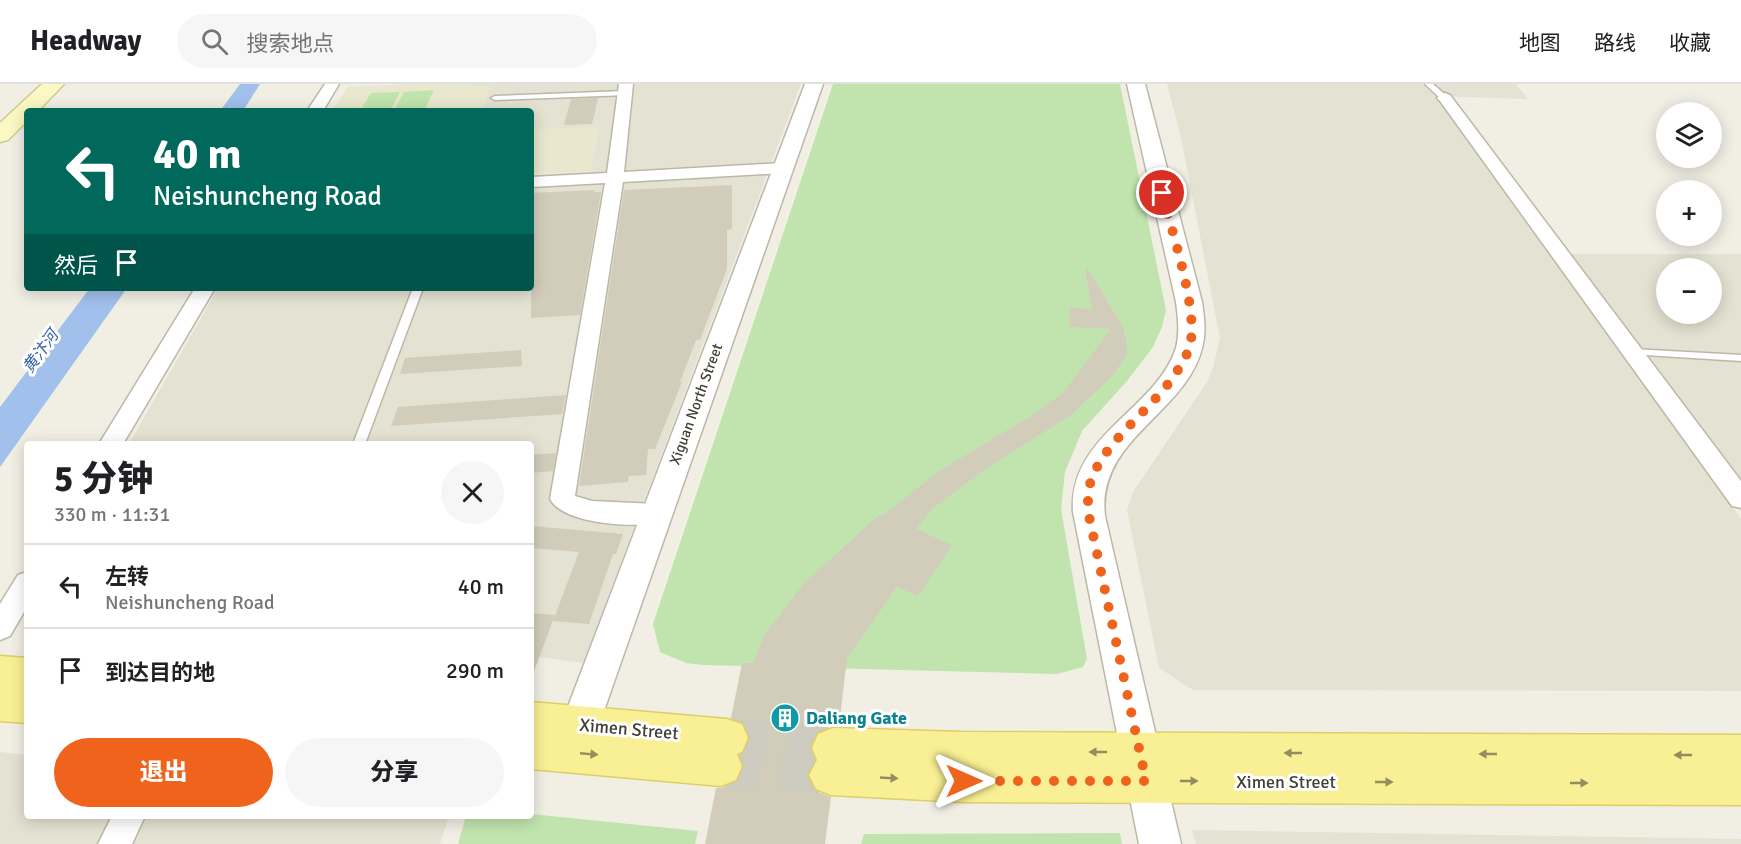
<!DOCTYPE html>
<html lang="zh">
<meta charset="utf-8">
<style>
:root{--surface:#fff;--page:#f6f6f6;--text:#202124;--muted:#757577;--line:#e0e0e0;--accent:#ef631c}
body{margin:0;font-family:Signika,"Noto Sans SC",sans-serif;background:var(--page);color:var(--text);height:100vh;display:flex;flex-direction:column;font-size:22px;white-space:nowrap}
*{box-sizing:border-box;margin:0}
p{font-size:20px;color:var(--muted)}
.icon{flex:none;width:33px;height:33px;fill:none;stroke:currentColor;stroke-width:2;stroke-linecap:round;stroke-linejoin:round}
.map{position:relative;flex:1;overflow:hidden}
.sheet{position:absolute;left:24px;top:357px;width:510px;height:378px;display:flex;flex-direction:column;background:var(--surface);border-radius:6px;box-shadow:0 3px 15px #0003}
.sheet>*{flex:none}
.hud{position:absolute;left:24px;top:24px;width:510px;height:183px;border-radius:6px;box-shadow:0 3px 15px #0003;background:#00695c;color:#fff;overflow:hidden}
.buttons{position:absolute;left:1656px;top:18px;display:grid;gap:12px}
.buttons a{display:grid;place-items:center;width:66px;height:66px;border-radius:50%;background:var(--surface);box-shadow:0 3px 15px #0003;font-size:30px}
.pin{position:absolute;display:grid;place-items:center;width:51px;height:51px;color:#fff;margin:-26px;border:3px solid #fff;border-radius:50%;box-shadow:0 2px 6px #0007}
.me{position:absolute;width:66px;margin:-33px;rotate:90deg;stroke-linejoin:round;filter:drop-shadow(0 0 4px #0008)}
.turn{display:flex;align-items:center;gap:21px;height:126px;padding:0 30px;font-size:27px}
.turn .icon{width:78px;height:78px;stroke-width:2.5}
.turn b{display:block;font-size:42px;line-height:51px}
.then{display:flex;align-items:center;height:57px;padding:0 30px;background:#0003;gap:12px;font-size:22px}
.round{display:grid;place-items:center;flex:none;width:63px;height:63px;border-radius:32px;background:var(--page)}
.summary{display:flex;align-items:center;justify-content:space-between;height:102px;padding:0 30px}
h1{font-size:36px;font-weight:800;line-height:45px}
.primary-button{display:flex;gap:12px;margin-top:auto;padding:12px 30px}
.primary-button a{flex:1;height:69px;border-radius:36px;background:var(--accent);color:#fff;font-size:24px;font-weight:800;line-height:69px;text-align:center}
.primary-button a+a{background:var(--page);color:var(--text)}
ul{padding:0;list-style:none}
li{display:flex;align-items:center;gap:18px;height:84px;padding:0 30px;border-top:2px solid var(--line)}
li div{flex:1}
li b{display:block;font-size:22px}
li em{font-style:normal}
header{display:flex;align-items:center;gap:36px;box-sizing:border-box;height:84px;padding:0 30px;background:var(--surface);border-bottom:2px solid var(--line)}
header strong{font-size:28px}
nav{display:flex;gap:33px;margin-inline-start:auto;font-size:21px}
.search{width:420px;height:54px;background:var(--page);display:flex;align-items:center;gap:15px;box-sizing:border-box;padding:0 21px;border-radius:33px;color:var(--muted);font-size:22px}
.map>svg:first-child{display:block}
.residential{fill:#e4e2d2;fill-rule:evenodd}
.education{fill:#e9e7ce}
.green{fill:#c1e4ae}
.water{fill:#a2c0ec}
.building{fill:#d2cdba}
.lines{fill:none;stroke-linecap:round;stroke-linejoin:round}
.primary-tunnel{stroke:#ceccc1;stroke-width:40;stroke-dasharray:40 20;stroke-linecap:butt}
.service-casing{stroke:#bcb8a7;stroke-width:3}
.minor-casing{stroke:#bcb8a7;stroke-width:3}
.tertiary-casing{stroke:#bcb8a7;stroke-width:3}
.secondary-casing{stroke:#cfca95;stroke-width:3}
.primary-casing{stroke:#ddcf66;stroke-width:3}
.service{fill:#fff;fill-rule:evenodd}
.minor{fill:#fff;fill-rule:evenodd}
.tertiary{fill:#fff;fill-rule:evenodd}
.secondary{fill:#fcf8c3;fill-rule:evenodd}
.primary{fill:#f9ef94;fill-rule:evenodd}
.oneway{fill:#948e5f}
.route{stroke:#ef631c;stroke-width:10;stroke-dasharray:0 18}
.labels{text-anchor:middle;stroke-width:6;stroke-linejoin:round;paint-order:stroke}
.street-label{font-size:15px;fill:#423f34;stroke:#fff}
.water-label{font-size:16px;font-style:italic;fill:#3361a8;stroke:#fff}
.near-culture-label{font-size:18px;font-weight:bold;fill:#0d838f;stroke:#fff;text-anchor:start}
.near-street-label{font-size:18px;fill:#423f34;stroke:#fff}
</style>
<header>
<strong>Headway</strong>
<div class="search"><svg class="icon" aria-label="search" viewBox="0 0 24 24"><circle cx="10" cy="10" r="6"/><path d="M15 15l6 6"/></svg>搜索地点</div>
<nav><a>地图</a><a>路线</a><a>收藏</a></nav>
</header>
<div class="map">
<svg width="1741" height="760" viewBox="0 0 1741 760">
<rect width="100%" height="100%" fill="#f1efe4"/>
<!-- residential -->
<g class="residential">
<path d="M470,0H801L583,579L531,572V360H129L218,204H531V91L590,88L599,43L531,46V27H481L491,2L469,3Z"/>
<path d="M1167,0H1516L1528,15L1436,12L1741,435V607L1193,606L1159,584L1127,426L1133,408L1207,298L1213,284L1220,254L1181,54Z"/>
<path d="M1569,170H1741V402ZM1666,184H1712V230H1666Z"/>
<path d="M0,668L27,671V732H449L440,760H0Z"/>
<path d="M1192,746L1741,755V760H1196Z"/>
</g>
<!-- education -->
<g class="education">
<path d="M408,0H470V3L491,2L481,27H332L348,3Z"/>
<path d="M599,43L590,88L531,90V46Z"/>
</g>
<!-- green -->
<g class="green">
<path d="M833,0H1120L1166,226L1162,243L1153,263L1127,297L1082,347L1065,388L1061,425L1087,575L1083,583L1057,590L702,581L686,579L660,568L653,540Z"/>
<path d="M434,6L424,27H394L404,8Z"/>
<path d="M400,8L390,27H360L371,9Z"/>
<path d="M531,730L698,747L695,760H458L466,732H531Z"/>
<path d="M1120,749L1122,760H861L864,750Z"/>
</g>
<!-- water -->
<g class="water">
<path d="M240,0H260L243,27H220Z"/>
<path d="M90,204H127L0,383V323Z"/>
</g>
<!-- building -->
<g class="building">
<path d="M598,14L592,40L564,41L571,15Z"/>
<path d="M732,101V145L727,146V185L700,256H696L680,298H682L655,365H648L646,391L629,392L628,398L579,402L624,106Z"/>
<path d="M595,106L594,108H601L580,231L531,234V109Z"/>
<path d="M1087,184L1125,246L1123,245L1127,257V271L1113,291L1071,331L984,386L932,425L916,445L952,461L918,512L897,503L847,574L839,642H832L817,648L810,663L815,676L807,692L815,707L831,713L825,760H705L716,704H722L738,697L744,683L740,671L744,669L750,655L744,639L731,634L742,579H753L764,551L805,498L880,430L883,431L939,387L1031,332L1063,309L1111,245L1070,243L1069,224L1092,225L1085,185Z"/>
<path d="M521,266L522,282L400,290L405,274Z"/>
<path d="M566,311L562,330L391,342L398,323Z"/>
<path d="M556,369L553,387L531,389V371Z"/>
<path d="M531,442L623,450L616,470H613L589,540L553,537L579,468L531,464Z"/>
<path d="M531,529L555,531L533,590H531Z"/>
</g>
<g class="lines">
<!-- primary-tunnel -->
<g class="primary-tunnel">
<path d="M727,654L833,664"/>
<path d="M721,682L831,691"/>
</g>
<!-- service casing -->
<g class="service-casing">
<g id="service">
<path d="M1425,0H1433L1449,14L1442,16Z"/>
<path d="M625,7L629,9L628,11L495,16L491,14L495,12Z"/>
<path d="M413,204H423L365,360H353Z"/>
<path d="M1633,265L1741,271V277L1629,270L1628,268Z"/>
</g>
</g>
<!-- minor casing -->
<g class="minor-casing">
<g id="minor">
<path d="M325,0H339L323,27H307Z"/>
<path d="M619,0H633L624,88L783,79L791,84L783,89L623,98L575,412L592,417L656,420L665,423L669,430L665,437C639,445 564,441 550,415L605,99L531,103V93L607,89Z"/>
<path d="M1445,9L1450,11L1741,397V424L1732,422L1440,17L1437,14L1440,11Z"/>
<path d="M195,204H215L123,360H99Z"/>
<path d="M27,488V523L10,552L0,556V520L18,491Z"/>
<path d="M112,732H145L132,760H98Z"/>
</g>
</g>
<!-- tertiary casing -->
<g class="tertiary-casing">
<g id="tertiary">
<path d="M805,0H823L599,641L593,653L580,658L567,653L561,641Z"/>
<path d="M1127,0H1145L1202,218C1204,232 1206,246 1203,260C1189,329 1096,354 1105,432L1181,760H1139L1073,428C1068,351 1156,326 1176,264C1180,249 1178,233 1176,218Z"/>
</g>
</g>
<!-- secondary casing -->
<g class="secondary-casing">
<path id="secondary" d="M42,0H64L38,27H27V37L8,56L0,58V39Z"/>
</g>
<!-- primary casing -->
<g class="primary-casing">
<g id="primary">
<path d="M0,572L27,574V639L0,637Z"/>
<path d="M531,618L727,635L742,640L748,654L742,668L737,670L742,682L736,696L721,702L531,685Z"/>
<path d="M833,644L962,648L1741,651V721L964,718L831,711L816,705L809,691L817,676L812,664L818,650Z"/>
</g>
</g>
<!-- service -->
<use href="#service" class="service"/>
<!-- minor -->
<use href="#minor" class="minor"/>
<!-- tertiary -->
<use href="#tertiary" class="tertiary"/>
<!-- secondary -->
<use href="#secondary" class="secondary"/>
<!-- primary -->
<use href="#primary" class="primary"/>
</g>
<!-- one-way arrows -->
<defs><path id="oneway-solid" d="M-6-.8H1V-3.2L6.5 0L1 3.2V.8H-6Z" transform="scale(1.5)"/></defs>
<g class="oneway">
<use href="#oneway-solid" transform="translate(1098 668) rotate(-180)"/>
<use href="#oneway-solid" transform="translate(1293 669) rotate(-180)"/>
<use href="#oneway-solid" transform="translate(589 670) rotate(5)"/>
<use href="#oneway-solid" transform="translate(1488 670) rotate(-180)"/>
<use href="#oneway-solid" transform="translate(1683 671) rotate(-180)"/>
<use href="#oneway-solid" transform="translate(889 694) rotate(3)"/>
<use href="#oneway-solid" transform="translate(1189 697)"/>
<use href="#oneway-solid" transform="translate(1384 698)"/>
<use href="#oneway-solid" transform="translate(1579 699)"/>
</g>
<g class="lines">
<!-- route -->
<path class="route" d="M964,697H1146L1089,432C1088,422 1087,411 1090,400C1102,358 1152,326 1176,289C1183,278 1189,269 1191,256C1196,219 1172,148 1162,109"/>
</g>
<!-- icons -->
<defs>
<g id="building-disc" transform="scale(1.5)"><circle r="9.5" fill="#0f9aa8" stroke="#fff"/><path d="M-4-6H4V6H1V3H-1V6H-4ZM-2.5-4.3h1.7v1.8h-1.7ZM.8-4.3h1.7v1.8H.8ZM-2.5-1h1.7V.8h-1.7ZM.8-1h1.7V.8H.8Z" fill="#fff"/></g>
</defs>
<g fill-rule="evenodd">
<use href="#building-disc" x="785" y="634"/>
</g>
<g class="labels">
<!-- street labels -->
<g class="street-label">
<text transform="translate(696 320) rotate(-70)" y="5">Xiguan North Street</text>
</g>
<!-- water labels -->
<g class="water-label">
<text transform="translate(40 267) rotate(-54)" y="6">黄汴河</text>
</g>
<!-- near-culture labels -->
<g class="near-culture-label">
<text x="806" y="640">Daliang Gate</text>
</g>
<!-- near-street labels -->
<g class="near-street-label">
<text transform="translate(629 645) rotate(5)" y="6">Ximen Street</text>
<text x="1286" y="704">Ximen Street</text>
</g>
</g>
</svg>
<div class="buttons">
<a><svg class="icon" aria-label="layers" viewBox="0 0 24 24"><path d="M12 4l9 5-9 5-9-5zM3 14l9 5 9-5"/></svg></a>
<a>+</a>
<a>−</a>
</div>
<div class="pin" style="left:1162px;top:109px;background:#d93025"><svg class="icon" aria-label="arrive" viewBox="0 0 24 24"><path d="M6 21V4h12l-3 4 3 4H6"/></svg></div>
<svg class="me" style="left:964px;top:697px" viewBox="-20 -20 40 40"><path d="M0-17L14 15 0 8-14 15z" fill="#ef631c" stroke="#fff" stroke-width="4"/></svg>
<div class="hud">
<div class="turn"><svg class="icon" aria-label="left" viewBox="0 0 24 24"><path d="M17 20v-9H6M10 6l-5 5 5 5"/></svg><div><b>40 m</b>Neishuncheng Road</div></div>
<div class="then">然后<svg class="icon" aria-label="arrive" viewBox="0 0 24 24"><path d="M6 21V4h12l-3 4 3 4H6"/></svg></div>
</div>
<section class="sheet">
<div class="summary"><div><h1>5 分钟</h1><p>330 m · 11:31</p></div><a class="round"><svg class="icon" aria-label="close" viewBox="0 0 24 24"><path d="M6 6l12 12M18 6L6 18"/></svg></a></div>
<ul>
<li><svg class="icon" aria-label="left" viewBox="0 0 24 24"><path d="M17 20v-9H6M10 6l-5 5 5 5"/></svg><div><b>左转</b><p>Neishuncheng Road</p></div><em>40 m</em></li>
<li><svg class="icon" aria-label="arrive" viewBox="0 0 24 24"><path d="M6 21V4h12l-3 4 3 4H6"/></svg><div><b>到达目的地</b></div><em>290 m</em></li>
</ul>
<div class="primary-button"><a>退出</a><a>分享</a></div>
</section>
</div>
